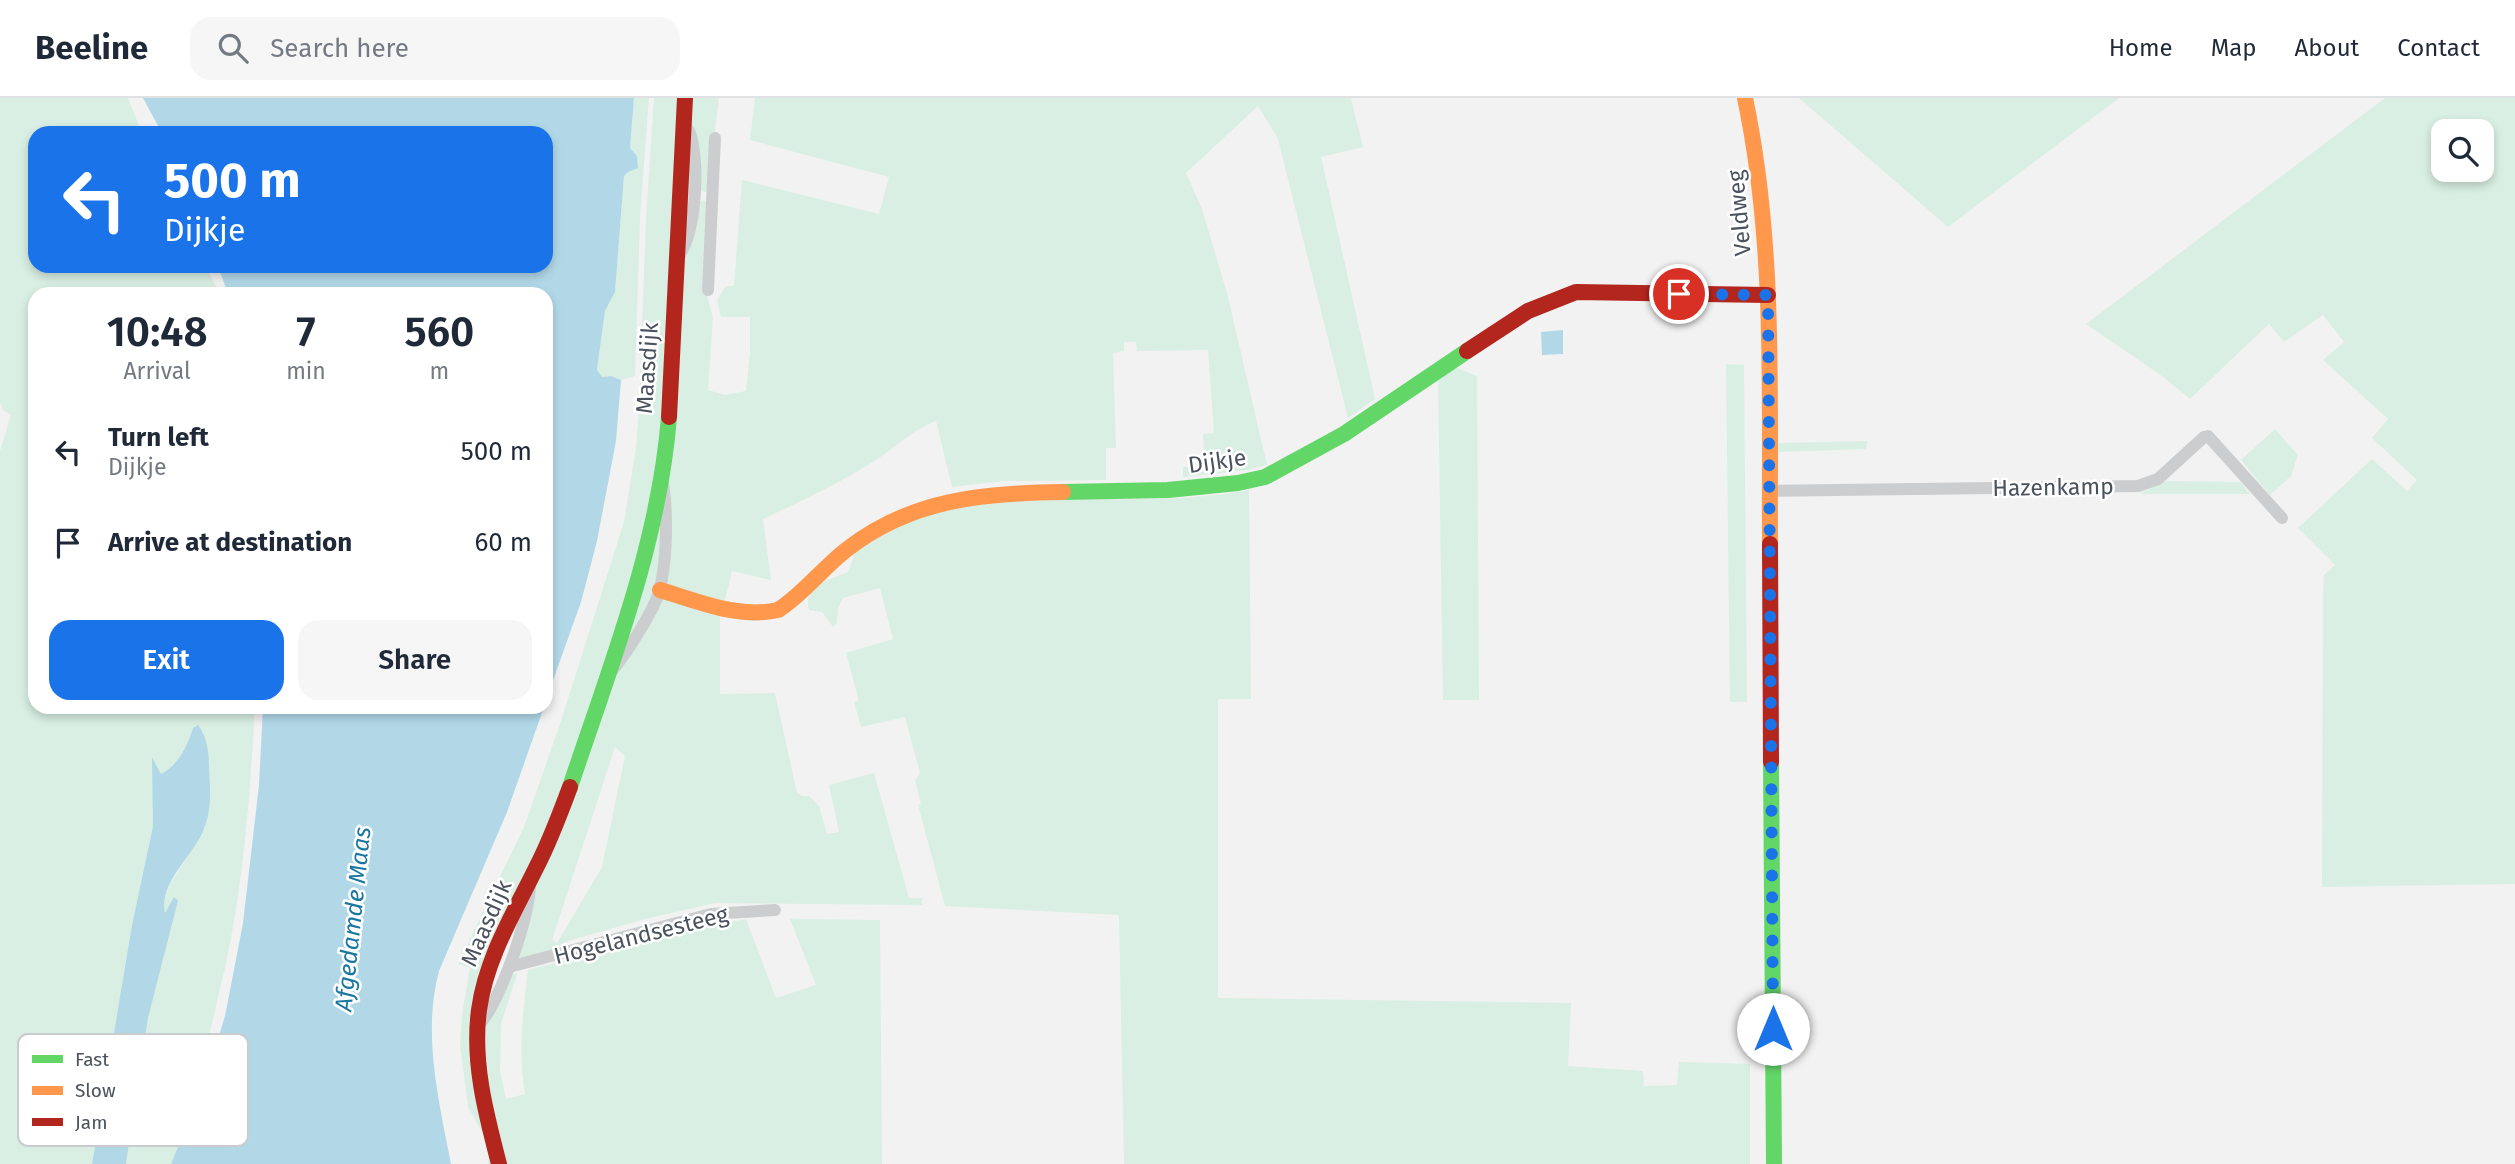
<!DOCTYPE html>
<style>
:root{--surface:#fff;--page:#f6f6f7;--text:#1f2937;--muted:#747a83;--line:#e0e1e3;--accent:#1a73e8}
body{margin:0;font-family:"Fira Sans",sans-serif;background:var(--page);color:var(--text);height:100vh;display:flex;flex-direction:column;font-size:26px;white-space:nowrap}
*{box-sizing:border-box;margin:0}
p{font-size:23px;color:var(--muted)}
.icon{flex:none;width:38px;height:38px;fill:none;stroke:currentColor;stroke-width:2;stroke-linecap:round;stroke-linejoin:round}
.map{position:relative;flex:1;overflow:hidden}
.details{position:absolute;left:28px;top:189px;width:525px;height:427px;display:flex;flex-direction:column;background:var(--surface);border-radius:21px;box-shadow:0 4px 10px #0003}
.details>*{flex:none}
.hud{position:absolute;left:28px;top:28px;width:525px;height:147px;border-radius:21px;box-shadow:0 4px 10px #0003;background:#1a73e8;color:#fff;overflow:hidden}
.fabs{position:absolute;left:2431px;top:21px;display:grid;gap:14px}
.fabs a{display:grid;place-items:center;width:63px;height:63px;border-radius:14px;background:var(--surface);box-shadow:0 4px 10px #0003;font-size:35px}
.pin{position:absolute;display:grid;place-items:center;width:60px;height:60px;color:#fff;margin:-30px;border:4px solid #fff;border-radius:50%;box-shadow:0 2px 7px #0007}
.me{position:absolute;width:77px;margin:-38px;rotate:0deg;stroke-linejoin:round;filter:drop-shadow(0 0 5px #0008)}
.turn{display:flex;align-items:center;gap:24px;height:147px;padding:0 21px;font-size:32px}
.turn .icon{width:91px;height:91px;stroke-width:2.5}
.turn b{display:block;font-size:49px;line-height:60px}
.eta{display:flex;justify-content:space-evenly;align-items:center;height:119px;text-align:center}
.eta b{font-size:42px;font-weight:600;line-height:49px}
.cta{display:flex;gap:14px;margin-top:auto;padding:14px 21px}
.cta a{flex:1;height:80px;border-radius:21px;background:var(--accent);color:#fff;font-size:28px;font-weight:600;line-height:80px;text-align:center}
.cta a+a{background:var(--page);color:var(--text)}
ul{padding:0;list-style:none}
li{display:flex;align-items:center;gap:21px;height:91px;padding:0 21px}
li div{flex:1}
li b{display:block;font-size:26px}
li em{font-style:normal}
header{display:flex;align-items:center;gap:42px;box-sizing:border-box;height:98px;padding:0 35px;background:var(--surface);border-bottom:2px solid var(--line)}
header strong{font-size:33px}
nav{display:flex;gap:38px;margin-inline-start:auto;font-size:24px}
.search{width:490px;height:63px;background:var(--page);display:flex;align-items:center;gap:18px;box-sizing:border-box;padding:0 24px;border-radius:21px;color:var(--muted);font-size:26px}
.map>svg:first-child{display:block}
.green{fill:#d9efe3;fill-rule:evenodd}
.water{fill:#b2d8e8}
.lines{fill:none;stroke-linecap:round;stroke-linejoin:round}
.street{stroke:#cccdcf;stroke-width:12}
.fast{stroke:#63d668;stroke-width:16}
.slow{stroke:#ff974d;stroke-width:16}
.jam{stroke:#b3261e;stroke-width:16}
.route{stroke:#1a73e8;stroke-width:12;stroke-dasharray:0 21.6}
.labels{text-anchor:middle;stroke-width:5;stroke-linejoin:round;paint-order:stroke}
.street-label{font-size:23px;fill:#4a525d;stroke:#fff}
.water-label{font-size:24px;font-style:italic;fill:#1a78a0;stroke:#fff}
.key{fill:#fff;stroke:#c9cbce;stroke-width:2}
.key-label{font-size:19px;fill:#4a525d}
</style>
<header>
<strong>Beeline</strong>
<div class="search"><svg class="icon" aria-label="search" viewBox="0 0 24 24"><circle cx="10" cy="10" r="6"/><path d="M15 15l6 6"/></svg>Search here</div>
<nav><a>Home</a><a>Map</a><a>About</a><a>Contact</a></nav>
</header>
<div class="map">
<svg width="2515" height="1066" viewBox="0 0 2515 1066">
<rect width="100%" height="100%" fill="#f2f2f2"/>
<!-- green -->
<g class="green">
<path d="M0,0H128L142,35H35V168H206L219,196H35V609H255C251,680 246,753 234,823C225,877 210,931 197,985L204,986L203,996L196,1004L171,1066H126L148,920L178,803L174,799L165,816L163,805L170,787L205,729L193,630C187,650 178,666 161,677L153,661V728L132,827L92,1066H0V353L11,317L3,312L0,304Z"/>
<path d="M634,0H649L640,119L635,278L621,282L611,278L602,279L597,273L605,213L615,194L624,78L628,74Z"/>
<path d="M654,0H680L661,350L642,445L568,682L475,913L495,1066H488L490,1048L468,1009L460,946L462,917L470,870L458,866L524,729L561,623L624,424L636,350L639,312L646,119Z"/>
<path d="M689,0H719L707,93L705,94L700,93L687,18Z"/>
<path d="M755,0H1351L1363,49L1321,59L1375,301L1348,320L1278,41L1258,8L1186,75L1202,111L1227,195L1267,367L1247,372L1183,379V369L1205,367L1203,336L1214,335L1208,252L1137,253L1136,244H1124V253L1113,255L1116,350H1106V382L1005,383L952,389L936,323C913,331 896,349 876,362C840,385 802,403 763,421L771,482L732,473L724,506L668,487L666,482V381L679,166L698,104L704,102L708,106L704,197H707L713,220L708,292L725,297L746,293L750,255V219H721L717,202L726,188H734L742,82L879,116L889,79L750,42Z"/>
<path d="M1799,0H2119L1948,129Z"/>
<path d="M2385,0H2515V786L2322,789L2323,496L2324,477L2335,467L2298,430L2372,361L2407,393L2417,382L2372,340L2388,321L2323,262L2344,244L2323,217L2284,244L2269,226L2190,301L2162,278L2086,226ZM2482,33V72H2443V33Z"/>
<path d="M1726,266L1744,267L1747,604H1730Z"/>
<path d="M1455,269L1477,278L1479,602H1443L1438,280Z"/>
<path d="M2275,331L2298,357L2291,378L2270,397L2241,362Z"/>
<path d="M1867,343L1866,351L1778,354V345Z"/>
<path d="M2166,383L2240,384L2250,396H2139Z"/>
<path d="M1249,392L1251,601H1218V900L1571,905L1568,968L1643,973L1644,988L1677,987L1679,964L1750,966V1066H1124L1119,817L945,808L918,707L921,706L915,683L920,675L905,619L861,629L854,604L859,603L846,555L893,541L880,490L843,500L838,510L837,525L833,529L822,514L809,512C802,488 831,481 848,474L858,447C873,439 889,427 906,422C1017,387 1136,413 1249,392Z"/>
<path d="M662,401C661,429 663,461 655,489C647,516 631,539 616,563Z"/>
<path d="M662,501L720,511V596L775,595L797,695L802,698H809L819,708L827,736L839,734L829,687L874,675L909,800H922V807L715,805L645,821L568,843L551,854L514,865L535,782L610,584ZM615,649L625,658L602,769L557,845L552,842Z"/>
<path d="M746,821L776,900L816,887L790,821L880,822L882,1066H503L487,1001L483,929L506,882L516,875L517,877L501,926L500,972L506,1001L525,996C518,954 523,914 528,872L675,834Z"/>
</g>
<!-- water -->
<g class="water">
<path d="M143,0H634L630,50L637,58L638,70L628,74L624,78L615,194L605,213L597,272L602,279L611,278L621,282L616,343L597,443L581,504L546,602V196H228L218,168H546V35H162Z"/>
<path d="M1563,232V256L1542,257L1541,234Z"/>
<path d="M263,609H544L507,714L439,873C422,936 439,1003 451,1066H171L196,1004L203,996L204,986L225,918L243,825L259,687Z"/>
<path d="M198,627C207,639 209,654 209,669C210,688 212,709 205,728C196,756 158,784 165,815L174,799L178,803L148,920L126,1066H92L132,827L153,728L152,659L161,676C178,667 187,649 193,630Z"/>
</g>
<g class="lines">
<!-- street -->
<g class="street">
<path d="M675,163C697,139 699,70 691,38C690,33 686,29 682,24"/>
<path d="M708,192L715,40"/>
<path d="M1768,393L2138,388L2158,381L2204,339L2208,338L2282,420"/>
<path d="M611,574C625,558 656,510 660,490C667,463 668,409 662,382"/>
<path d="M509,869L711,816L775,812"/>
<path d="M478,928C500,905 532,814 530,782"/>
</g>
<!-- fast -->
<g class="fast">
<path d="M1063,394L1168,392L1238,385L1265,379L1344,336L1467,253"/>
<path d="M1771,664L1774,1066"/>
<path d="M570,689C610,569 659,446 669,319"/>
</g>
<!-- slow -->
<g class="slow">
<path d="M1745,0C1776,147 1769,298 1770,446"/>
<path d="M660,492C698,503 738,521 778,512C800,499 824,469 846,452C911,401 983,395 1063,394"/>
</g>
<!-- jam -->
<g class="jam">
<path d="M1467,253L1528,213L1576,194L1768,197"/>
<path d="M669,319L685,0"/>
<path d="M1770,446L1771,664"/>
<path d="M499,1066C486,1016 472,964 479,912C486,860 514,815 537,768C550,743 560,716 570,689"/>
</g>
</g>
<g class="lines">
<!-- route -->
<path class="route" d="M1679,196L1768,197L1773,931"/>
</g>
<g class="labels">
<!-- street labels -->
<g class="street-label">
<text transform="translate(1739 115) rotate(-95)" y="8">Veldweg</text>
<text transform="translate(647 270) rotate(-86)" y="8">Maasdijk</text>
<text transform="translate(1217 363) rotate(-8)" y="8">Dijkje</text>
<text transform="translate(2053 389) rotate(-1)" y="8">Hazenkamp</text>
<text transform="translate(486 825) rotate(-66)" y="8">Maasdijk</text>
<text transform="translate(641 837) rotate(-14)" y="8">Hogelandsesteeg</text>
</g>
<!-- water labels -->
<g class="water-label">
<text transform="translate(353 821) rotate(-84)" y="8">Afgedamde Maas</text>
</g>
</g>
<!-- legend -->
<rect x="18" y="936" width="230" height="112" rx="10" class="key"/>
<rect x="32" y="957" width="31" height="8" fill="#63d668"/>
<rect x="32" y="988" width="31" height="9" fill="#ff974d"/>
<rect x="32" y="1020" width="31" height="8" fill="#b3261e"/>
<g class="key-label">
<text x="75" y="968">Fast</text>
<text x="75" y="999">Slow</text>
<text x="75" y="1031">Jam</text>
</g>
</svg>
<div class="fabs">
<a><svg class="icon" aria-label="search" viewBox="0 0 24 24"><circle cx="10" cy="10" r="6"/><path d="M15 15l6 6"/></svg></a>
</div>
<div class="pin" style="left:1679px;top:196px;background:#d93025"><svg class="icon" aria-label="arrive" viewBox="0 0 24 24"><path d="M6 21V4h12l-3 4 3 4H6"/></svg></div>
<svg class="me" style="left:1773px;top:931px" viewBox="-20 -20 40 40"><circle r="19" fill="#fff"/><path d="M0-13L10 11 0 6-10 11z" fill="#1a73e8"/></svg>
<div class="hud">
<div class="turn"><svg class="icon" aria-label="left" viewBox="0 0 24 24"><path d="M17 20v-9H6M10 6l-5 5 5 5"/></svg><div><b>500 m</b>Dijkje</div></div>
</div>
<section class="details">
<div class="eta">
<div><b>10:48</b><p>Arrival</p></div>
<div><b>7</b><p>min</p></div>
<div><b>560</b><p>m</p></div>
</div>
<ul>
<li><svg class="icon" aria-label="left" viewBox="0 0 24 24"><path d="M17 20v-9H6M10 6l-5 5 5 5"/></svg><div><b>Turn left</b><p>Dijkje</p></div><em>500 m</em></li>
<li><svg class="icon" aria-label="arrive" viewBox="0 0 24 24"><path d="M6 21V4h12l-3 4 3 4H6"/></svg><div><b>Arrive at destination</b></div><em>60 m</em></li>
</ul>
<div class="cta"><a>Exit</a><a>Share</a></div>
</section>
</div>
